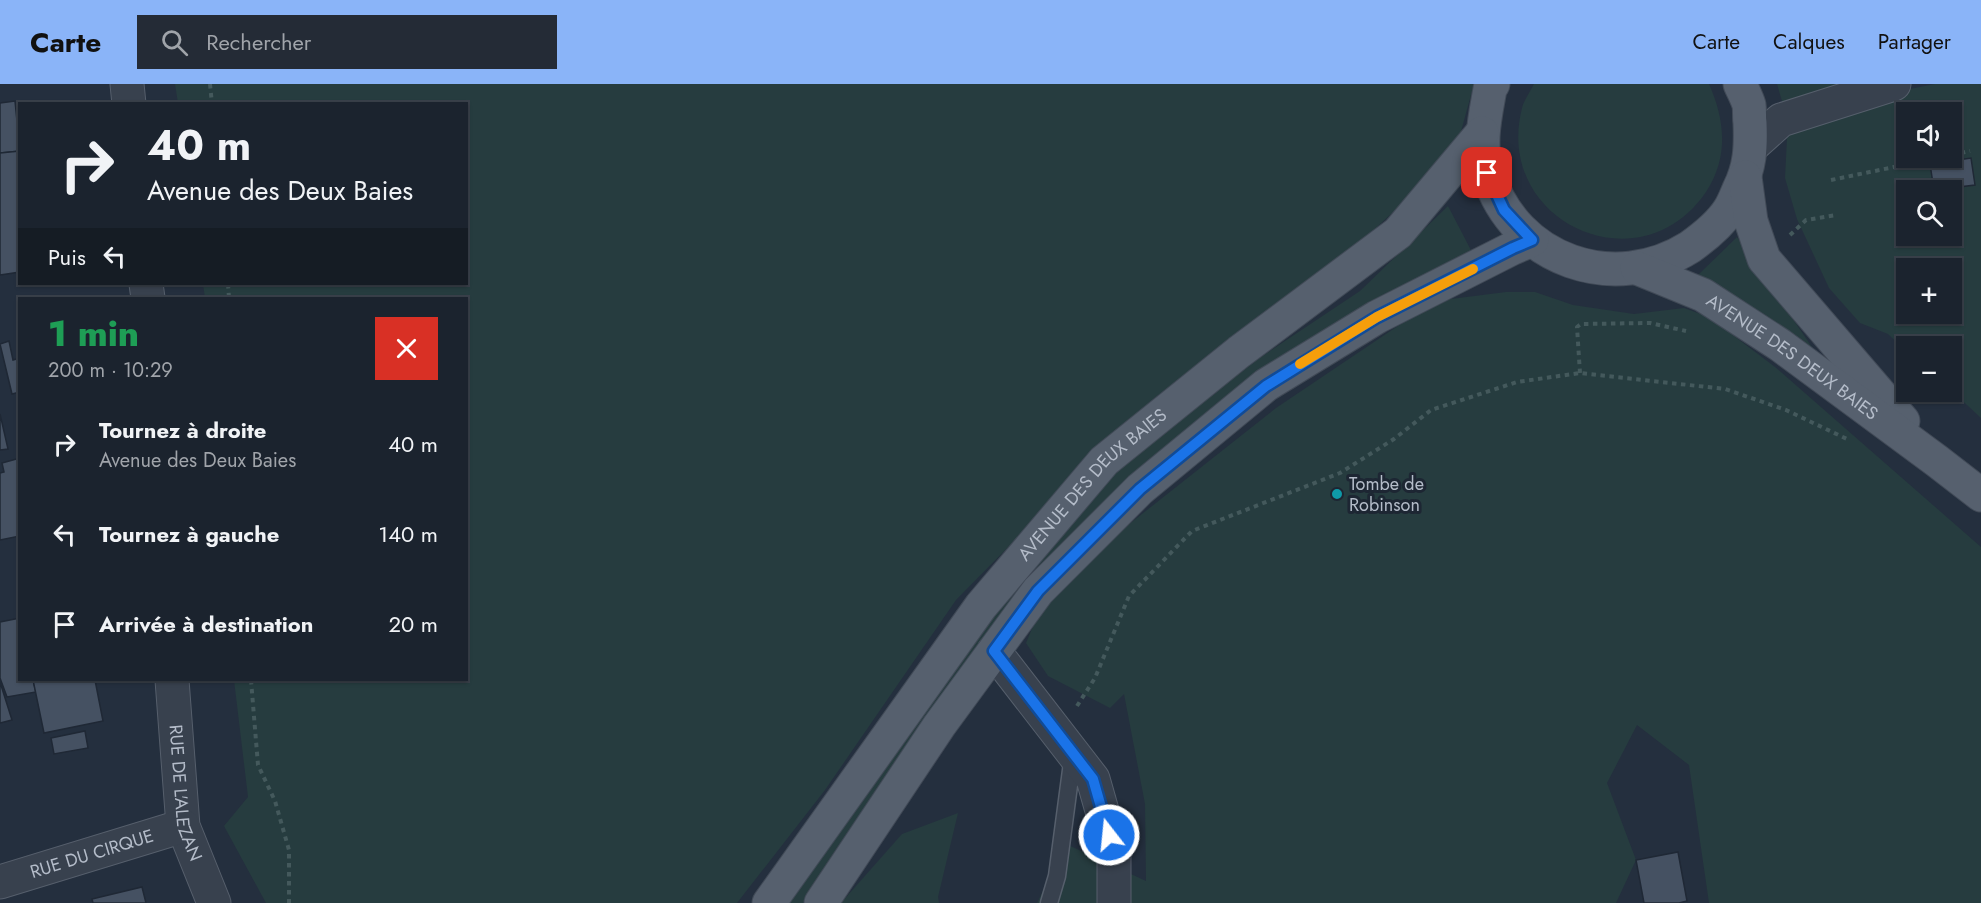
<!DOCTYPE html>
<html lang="fr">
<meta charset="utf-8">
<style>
:root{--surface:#1b232e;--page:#242b36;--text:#f1f3f6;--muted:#a0a4aa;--line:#39404a;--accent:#8ab4f8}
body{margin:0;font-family:Jost,sans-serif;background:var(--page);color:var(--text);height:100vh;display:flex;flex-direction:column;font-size:22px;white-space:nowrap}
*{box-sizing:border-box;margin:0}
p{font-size:20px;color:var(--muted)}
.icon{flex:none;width:33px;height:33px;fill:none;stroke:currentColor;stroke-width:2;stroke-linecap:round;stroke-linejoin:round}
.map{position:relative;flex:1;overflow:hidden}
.details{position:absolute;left:18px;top:213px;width:450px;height:384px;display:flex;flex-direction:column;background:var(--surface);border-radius:0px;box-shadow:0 2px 4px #0004,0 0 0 2px var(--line)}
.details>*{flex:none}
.banner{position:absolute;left:18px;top:18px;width:450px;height:183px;border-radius:0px;box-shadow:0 2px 4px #0004,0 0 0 2px var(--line);background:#1b232e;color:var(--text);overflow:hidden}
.tools{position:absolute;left:1896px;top:18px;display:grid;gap:12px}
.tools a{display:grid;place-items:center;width:66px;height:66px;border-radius:0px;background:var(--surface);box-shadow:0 2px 4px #0004,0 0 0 2px var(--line);font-size:30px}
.pin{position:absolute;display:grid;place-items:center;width:51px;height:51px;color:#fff;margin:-26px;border-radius:12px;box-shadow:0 3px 9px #0006}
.me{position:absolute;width:66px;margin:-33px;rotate:344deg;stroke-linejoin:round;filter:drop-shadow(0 0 4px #0008)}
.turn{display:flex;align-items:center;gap:21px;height:126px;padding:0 30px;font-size:27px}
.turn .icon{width:78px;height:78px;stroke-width:2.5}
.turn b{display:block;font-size:42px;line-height:51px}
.then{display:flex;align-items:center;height:57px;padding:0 30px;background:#0003;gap:12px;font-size:22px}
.round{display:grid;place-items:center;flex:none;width:63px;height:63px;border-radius:0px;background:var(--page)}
.overview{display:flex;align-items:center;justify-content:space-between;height:102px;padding:0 30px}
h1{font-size:36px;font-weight:800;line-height:45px;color:#1e9e55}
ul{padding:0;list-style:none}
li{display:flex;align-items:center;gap:18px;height:90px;padding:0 30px}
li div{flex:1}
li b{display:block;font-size:22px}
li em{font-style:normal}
header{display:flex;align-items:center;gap:36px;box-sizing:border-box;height:84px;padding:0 30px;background:var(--accent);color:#111}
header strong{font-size:28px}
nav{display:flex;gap:33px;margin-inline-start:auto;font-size:21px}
.search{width:420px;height:54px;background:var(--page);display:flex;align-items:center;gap:15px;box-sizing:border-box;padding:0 21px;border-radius:0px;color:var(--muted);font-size:22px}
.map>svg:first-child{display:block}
.green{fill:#263c3f;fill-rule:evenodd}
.building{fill:#455162;stroke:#1f2835;stroke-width:1.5}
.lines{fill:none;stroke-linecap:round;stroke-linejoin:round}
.service-casing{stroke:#565f6c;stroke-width:19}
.minor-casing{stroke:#565f6c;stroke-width:35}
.tertiary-casing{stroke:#565f6c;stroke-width:35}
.primary-casing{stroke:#414a57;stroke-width:35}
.path{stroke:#44595c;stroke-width:4;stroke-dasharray:4.5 4.5;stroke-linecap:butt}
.service{stroke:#38414e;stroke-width:16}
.minor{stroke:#38414e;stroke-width:33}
.tertiary{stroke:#38414e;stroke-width:33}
.primary{stroke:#56606e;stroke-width:33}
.route-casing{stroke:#114b97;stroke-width:15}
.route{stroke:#1a73e8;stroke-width:10}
.slow{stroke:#f59e0b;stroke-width:10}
.culture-dot{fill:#0f9aa8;stroke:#1d2633;stroke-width:2}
.labels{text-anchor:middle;stroke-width:6;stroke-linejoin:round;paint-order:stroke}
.street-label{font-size:18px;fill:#b4bcc9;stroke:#1d2633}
.poi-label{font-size:18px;fill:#b4bcc9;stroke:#1d2633;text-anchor:start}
</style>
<header>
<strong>Carte</strong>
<div class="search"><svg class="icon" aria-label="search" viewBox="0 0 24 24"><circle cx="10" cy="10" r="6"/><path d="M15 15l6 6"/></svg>Rechercher</div>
<nav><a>Carte</a><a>Calques</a><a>Partager</a></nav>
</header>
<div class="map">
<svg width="1981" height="819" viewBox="0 0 1981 819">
<rect width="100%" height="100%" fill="#242f3e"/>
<!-- green -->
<g class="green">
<path d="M175,0H1474L1460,51L1430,94L1365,154L1157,312L956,516L825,706L737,819H266L224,742L248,713L234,596H466V214H205L203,200H466V20L178,19Z"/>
<path d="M1534,0H1709C1725,36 1729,73 1706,108C1640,205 1493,138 1522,24C1524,16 1530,8 1534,0Z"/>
<path d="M1777,0H1849L1784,24Z"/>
<path d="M1935,0H1981V334L1952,307V262H1906V267L1888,250L1860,239L1829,204L1797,135L1785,94L1787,54L1808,35L1845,18ZM1906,28H1952V74H1906ZM1906,106H1952V152H1906ZM1906,184H1952V230H1906Z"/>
<path d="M1448,122L1474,172L1168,370L803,819H779L1062,435L1146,361L1261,273L1360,207Z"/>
<path d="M1737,153L1814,266L1696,193Z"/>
<path d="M1506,208H1535L1573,221L1634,230L1684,224L1709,233L1775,283L1981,463V819H1709L1689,681L1637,641L1607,699L1636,776L1616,819H1037L1066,760L1146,797L1145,720L1124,610L1110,624L1048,592L1026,559L1041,523L1123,445L1276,324L1435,217Z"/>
<path d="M958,729L938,813L939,819H841L902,750Z"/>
</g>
<!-- building -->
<g class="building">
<path d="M15,17L20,67L0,69V19Z"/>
<path d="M20,67V188L0,191V69Z"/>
<path d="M1971,74L1975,101L1934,106L1930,80Z"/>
<path d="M9,257L13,276L20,274V308L12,310L0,260Z"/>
<path d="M0,330L8,365L0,366Z"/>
<path d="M20,374V452L0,456V389L4,388L2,379Z"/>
<path d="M20,534V596H33L36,608L7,613L0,594V538Z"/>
<path d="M33,596H95L103,637L44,649Z"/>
<path d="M0,598L12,636L0,639Z"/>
<path d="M85,647L88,664L54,670L51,654Z"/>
<path d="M1678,768L1687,817L1679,819H1644L1636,776Z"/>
<path d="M142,803L146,819H93L92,815Z"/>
</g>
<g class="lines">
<!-- service casing -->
<g class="service-casing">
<path id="service" d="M1049,819L1057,792L1073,671"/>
</g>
<!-- minor casing -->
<g class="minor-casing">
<g id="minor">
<path d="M127,0L129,20"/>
<path d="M1751,63L1781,36L1894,0"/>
<path d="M146,200L148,214"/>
<path id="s1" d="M172,596L183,742L214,819"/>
<path id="s2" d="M0,798L183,742"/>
</g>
</g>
<!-- tertiary casing -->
<g class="tertiary-casing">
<path id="tertiary" d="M994,567L1093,695L1114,769V819"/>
</g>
<!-- primary casing -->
<g class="primary-casing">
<g id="primary">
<path d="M1493,0L1490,5C1485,33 1478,62 1488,90C1515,177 1614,211 1690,163C1704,153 1720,140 1729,126C1733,120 1736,112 1739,105C1750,83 1751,64 1750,39C1749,33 1750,27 1749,21C1747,14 1743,7 1740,0"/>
<path d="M1745,93L1751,137L1764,175L1903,337"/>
<path id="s3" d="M1637,184L1703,211L1780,261L1937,377L1981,411"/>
<path id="s4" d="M769,819L981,522L1104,377L1239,268L1398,149L1482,49"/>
<path d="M821,819L939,642L1038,507L1140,405L1266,301L1377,233L1513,164L1532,156"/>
</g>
</g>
<!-- path -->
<g class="path">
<path d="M210,0L212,20"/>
<path d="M1952,71L1970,67"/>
<path d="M1918,77L1938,74"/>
<path d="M1831,96L1899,82"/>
<path d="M1790,151L1806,136L1836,131"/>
<path d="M228,200L229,214"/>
<path d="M1580,289L1577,243L1581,240L1650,239L1686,247"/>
<path d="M251,596L258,681L275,717L289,766V819"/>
<path d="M1077,622L1095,594L1129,512L1192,447L1340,389L1394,355L1431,326L1517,298L1580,289L1725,305L1786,326L1849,356"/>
</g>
<!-- service -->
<use href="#service" class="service"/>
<!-- minor -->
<use href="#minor" class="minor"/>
<!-- tertiary -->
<use href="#tertiary" class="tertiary"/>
<!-- primary -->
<use href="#primary" class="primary"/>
</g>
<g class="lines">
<!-- route casing -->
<g class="route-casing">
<path id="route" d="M1109,751L1093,695L994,567L1038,507L1140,405L1266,302L1377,233L1513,164L1532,156L1504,126L1487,89"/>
</g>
<!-- route -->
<use href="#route" class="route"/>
<!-- slow -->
<path class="slow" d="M1300,280L1377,233L1473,185"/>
</g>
<!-- markers -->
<circle class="culture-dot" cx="1337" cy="410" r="6"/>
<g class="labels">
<!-- street labels -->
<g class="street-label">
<text dy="6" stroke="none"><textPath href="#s3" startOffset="180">AVENUE DES DEUX BAIES</textPath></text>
<text dy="6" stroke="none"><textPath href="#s4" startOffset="530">AVENUE DES DEUX BAIES</textPath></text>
<text dy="6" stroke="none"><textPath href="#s1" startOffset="114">RUE DE L'ALEZAN</textPath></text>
<text dy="6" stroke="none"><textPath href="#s2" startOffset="96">RUE DU CIRQUE</textPath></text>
</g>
<!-- poi labels -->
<g class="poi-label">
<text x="1349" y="406">Tombe de<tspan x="1349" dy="21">Robinson</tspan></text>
</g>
</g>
</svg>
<div class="tools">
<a><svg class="icon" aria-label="sound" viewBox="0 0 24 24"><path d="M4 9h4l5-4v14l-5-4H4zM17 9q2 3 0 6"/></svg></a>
<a><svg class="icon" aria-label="search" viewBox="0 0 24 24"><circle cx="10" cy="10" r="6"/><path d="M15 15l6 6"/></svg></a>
<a>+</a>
<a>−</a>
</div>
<div class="pin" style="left:1487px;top:89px;background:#d93025"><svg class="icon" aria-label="arrive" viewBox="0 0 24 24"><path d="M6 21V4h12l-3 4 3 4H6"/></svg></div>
<svg class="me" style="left:1109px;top:751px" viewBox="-20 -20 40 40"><circle r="17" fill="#1a73e8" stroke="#fff" stroke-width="3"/><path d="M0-11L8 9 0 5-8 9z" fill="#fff"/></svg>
<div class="banner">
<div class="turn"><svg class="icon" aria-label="right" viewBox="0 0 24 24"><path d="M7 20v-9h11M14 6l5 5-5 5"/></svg><div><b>40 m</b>Avenue des Deux Baies</div></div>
<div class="then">Puis<svg class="icon" aria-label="left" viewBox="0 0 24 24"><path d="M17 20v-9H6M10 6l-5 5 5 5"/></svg></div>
</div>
<section class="details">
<div class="overview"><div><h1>1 min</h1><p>200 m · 10:29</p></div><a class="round" style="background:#d93025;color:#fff"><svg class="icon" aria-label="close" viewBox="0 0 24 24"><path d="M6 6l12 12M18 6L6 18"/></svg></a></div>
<ul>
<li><svg class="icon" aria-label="right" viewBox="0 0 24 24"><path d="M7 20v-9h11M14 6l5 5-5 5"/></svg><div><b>Tournez à droite</b><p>Avenue des Deux Baies</p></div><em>40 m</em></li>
<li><svg class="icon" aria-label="left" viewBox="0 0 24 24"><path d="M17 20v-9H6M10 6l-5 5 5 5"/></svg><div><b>Tournez à gauche</b></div><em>140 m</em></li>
<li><svg class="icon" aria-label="arrive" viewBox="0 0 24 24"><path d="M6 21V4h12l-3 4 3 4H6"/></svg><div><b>Arrivée à destination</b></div><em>20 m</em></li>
</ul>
</section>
</div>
